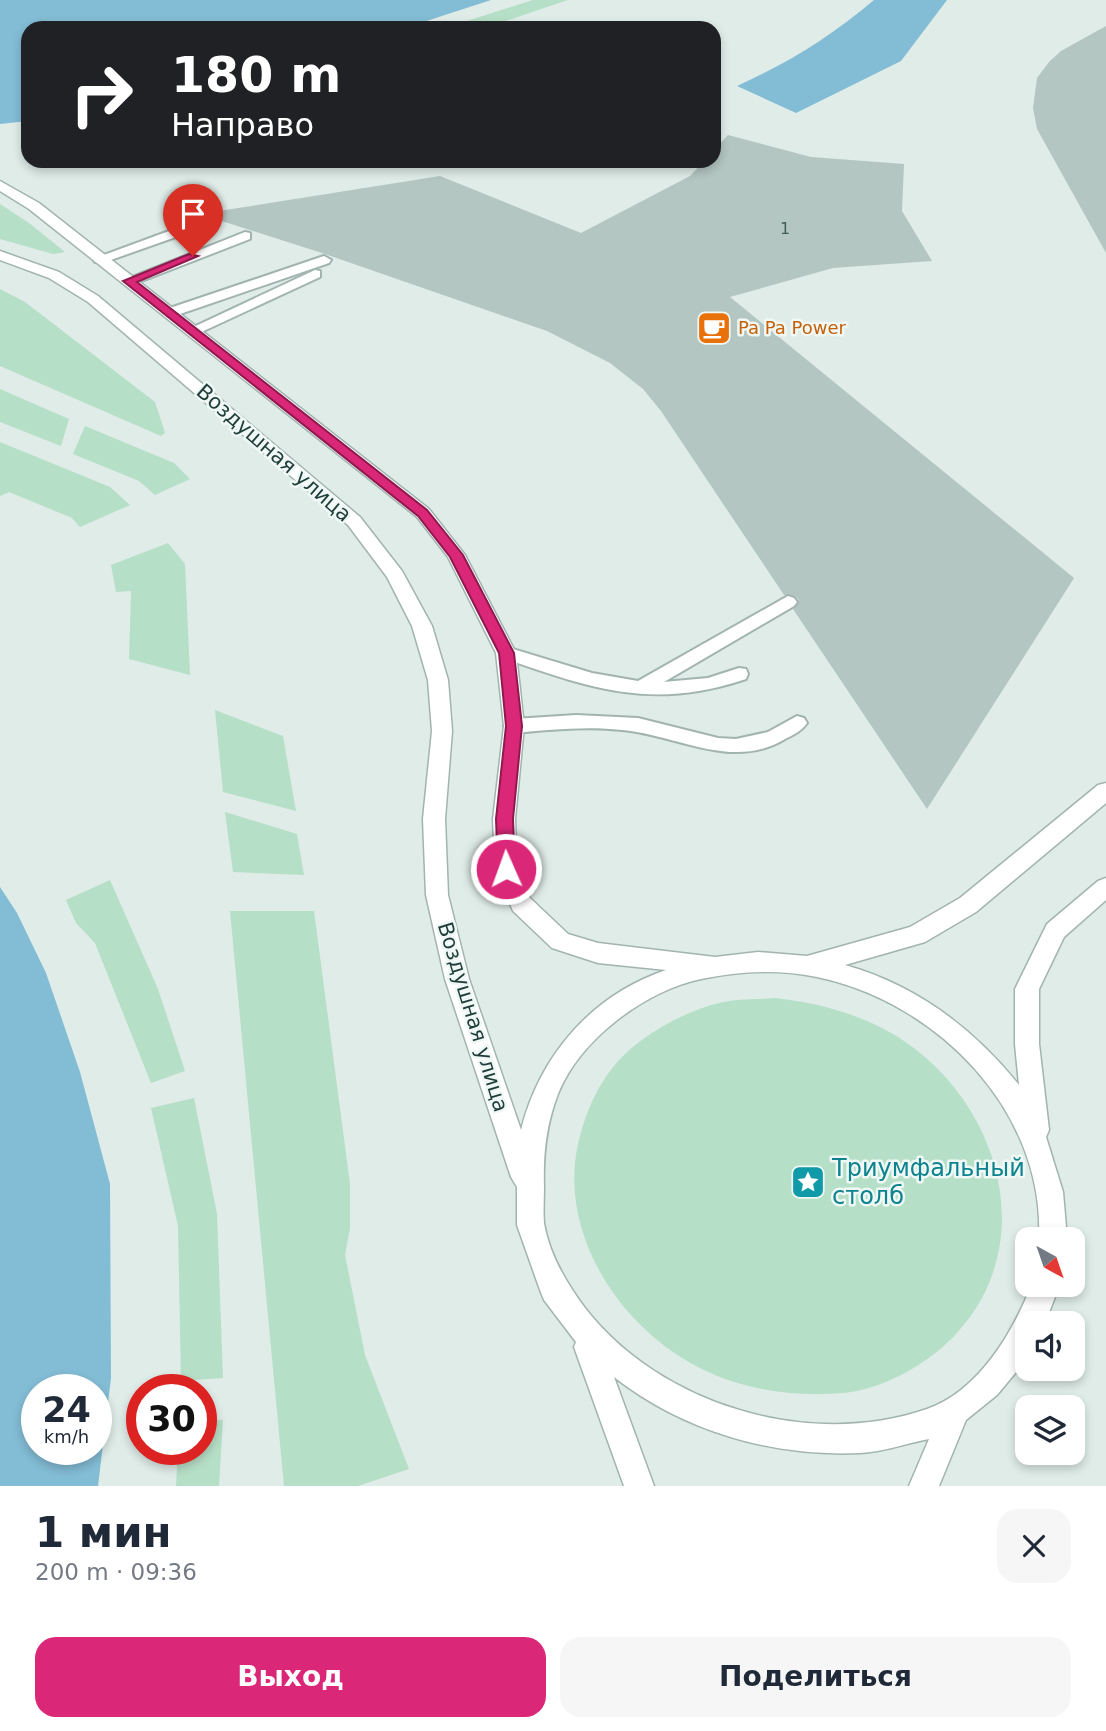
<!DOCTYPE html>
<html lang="ru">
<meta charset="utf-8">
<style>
:root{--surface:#fff;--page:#f6f6f7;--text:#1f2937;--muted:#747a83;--accent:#db2777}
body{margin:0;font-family:"DejaVu Sans",sans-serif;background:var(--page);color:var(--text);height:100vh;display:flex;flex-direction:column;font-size:26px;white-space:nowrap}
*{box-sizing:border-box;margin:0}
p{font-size:23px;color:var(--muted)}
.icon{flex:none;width:38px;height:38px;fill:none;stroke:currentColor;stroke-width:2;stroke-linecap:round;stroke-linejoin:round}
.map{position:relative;height:1486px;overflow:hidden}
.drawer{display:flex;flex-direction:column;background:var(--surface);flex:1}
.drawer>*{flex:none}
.banner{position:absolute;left:21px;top:21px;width:700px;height:147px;border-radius:21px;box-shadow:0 4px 10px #0003;background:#202124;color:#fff;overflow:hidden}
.needle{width:46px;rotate:140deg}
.tools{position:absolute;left:1015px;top:1227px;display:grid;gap:14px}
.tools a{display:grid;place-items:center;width:70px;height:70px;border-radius:14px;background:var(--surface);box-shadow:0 4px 10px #0003;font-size:35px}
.speed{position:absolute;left:21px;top:1374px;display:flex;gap:14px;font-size:35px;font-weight:700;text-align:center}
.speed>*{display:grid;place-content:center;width:91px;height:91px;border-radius:50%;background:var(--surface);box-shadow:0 4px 10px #0003;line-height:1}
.speed small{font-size:18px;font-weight:400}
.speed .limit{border:10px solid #d22;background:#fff;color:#111}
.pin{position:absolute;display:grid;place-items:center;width:60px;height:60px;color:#fff;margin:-72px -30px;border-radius:50% 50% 50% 0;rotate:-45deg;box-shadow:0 0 7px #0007}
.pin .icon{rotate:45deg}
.me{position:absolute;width:77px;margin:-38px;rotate:358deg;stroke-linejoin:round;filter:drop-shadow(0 0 5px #0008)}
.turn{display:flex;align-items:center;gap:24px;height:147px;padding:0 35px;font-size:32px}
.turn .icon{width:91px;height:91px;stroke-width:2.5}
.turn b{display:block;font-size:49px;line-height:60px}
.round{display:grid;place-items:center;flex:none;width:74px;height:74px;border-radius:21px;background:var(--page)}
.head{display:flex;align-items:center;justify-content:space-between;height:119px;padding:0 35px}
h1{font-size:42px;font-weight:600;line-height:52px}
.action{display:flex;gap:14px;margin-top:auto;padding:14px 35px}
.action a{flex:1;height:80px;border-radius:21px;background:var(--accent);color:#fff;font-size:28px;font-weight:600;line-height:80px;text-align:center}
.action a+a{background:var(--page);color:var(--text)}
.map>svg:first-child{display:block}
.green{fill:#b6dfc7}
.water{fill:#83bcd5;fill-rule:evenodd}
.building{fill:#b4c6c1}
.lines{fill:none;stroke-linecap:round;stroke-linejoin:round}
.service-casing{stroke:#a2b4b0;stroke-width:4}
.minor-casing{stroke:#a2b4b0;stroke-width:3}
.service{fill:#fff;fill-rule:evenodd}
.minor{fill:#fff;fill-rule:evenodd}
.route{fill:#db2777;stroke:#8e194d;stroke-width:2}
.labels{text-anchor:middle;stroke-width:5;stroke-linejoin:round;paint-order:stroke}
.far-number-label{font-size:16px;fill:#445f5b}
.far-food-label{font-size:18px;fill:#c56008;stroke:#f0f8f5;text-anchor:start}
.street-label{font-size:21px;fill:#1f3d39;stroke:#f0f8f5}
.near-culture-label{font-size:24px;fill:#0d838f;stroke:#f0f8f5;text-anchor:start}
</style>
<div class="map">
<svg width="1106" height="1486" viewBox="0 0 1106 1486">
<rect width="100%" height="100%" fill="#dfece8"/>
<!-- green -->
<g class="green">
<path d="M533,0H568L485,28H445Z"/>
<path d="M0,204L29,223L65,252L53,254L0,239Z"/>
<path d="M0,289L25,302L155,402L165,433L161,436L0,366Z"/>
<path d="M0,389L69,419L61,446L0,422Z"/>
<path d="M85,426L174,463L190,479L155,495L139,481L73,454Z"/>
<path d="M0,442L110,487L130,505L80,527L72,518L9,492L0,496Z"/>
<path d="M168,543L185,564L190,675L129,659L131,591L116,592L111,565Z"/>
<path d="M215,710L283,736L296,811L223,792Z"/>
<path d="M225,812L297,834L304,875L233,872Z"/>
<path d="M110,880L158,989L185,1071L151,1083L95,943L76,923L66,900Z"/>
<path d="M230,911H314L350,1184V1228L345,1255L365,1355L409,1469L358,1486H284Z"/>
<path d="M776,998C818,1003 856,1013 893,1034C1001,1098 1046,1250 947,1343C920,1368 881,1389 844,1393C796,1397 748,1391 704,1370C620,1330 554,1230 580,1136C590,1098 609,1063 642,1040C670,1020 702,1004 737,1000C750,999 763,999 776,998Z"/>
<path d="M194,1098L217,1214L223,1378L181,1381L178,1226L151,1108Z"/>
<path d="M223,1420L219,1486H176L178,1449H201V1421Z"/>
</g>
<!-- water -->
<g class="water">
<path d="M0,0H491L405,28H28V121L0,124Z"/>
<path d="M874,0H947L901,61L796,113L737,86C790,62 830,37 874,0Z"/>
<path d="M0,887L17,913L46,973L80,1072L110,1184L111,1378L98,1486H0ZM37,1390H96V1449H37Z"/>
</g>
<!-- building -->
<g class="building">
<path d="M1106,26V253L1037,129L1033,108L1037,78L1049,62L1061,51Z"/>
<path d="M728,135L811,157L904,164L902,211L932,261L833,268L730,297L1074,578L927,809L793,609L799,600L795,596L784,595L661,411L643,389L610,363L547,331L325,254L200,214L440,176L581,233L690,176L704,161H714V150Z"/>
</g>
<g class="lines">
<!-- service casing -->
<g class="service-casing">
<g id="service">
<path d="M199,220L204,221V227L105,262H95L93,259Z"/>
<path d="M245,232L250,233V239L134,284L129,285L122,281Z"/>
<path d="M324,256L331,260L329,263L174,316L169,317L162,313L164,310Z"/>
<path d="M315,270L320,271V277L197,334L192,335L185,331Z"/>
<path d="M788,596L794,598L797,602L794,606L664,682L708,678L739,668L746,669L748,674L746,679C651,711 590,688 500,657L497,653L500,649L506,647L592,673L638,681Z"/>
<path d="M576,715L638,718L718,738L736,739L768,732L797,716L804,718L807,723C802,731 793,735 785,739C732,771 678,735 622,730C586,726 550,730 514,733L507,731L504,726L507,721L514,719Z"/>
</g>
</g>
<!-- minor casing -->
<g class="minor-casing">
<path id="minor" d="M0,181L39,203L429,509L465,555L516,653L524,726L515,819L517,869L530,898L568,934L598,943L715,957L758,952L807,956L910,927L960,898L1098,785L1106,783V803L976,912L925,942L845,965C916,985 973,1028 1019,1085L1015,1044V989L1047,924L1098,881L1106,878V900L1064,937L1039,989V1044L1049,1130L1046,1137L1063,1192L1067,1239H1039C1045,1111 937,1002 817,977C779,969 739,971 701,979C645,991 580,1039 558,1094C546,1125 543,1154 544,1187C544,1199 543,1211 544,1223C549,1254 567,1284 585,1308C660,1405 809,1450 927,1409C979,1391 1013,1332 1032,1284H1060L1045,1323H1027V1359L997,1395L966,1420L939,1486H909L929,1439C907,1443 883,1452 860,1453C772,1457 683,1431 614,1377L654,1486H624L574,1347L576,1342L544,1300L540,1290L517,1225V1187L511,1177L445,979L426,895L423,819L432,731L428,680L412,626L387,577L348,525L88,302L49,278L0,260V251L59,272L98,296L360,517L402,571L432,626L448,680L452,731L445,819L448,895L469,979L521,1130C540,1055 592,995 666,970L598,963L552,948L513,911L495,869L493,819L504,726L496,653L448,557L417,517L29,209L0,191Z"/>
</g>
<!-- service -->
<use href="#service" class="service"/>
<!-- minor -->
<use href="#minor" class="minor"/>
</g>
<!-- route -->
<path class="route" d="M189,254L198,256L137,282L427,510L463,555L514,653L522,726L513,819L515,869L512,873H500L498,869L496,819L506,726L499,653L450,557L418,516L123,281Z"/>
<!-- icons -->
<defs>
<g id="cafe-square" transform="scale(1.75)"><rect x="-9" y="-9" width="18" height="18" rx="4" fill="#e8710a" stroke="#f0f8f5"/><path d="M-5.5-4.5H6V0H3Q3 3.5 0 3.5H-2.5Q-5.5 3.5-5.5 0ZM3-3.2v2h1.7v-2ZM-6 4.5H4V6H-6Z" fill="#fff"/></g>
<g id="sight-square" transform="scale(1.75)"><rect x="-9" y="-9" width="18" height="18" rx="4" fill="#0f9aa8" stroke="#f0f8f5"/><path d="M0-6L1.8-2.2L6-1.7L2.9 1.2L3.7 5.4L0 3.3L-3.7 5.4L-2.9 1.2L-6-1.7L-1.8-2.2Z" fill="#fff"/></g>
</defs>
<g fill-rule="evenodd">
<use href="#cafe-square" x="714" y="328"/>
<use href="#sight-square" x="808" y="1182"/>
</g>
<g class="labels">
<!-- far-number labels -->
<g class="far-number-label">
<text x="785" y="234">1</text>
</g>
<!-- far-food labels -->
<g class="far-food-label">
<text x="738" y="334">Pa Pa Power</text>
</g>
<!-- street labels -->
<g class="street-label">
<text transform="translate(274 453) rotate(41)" y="7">Воздушная улица</text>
<text transform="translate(473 1017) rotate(73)" y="7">Воздушная улица</text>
</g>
<!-- near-culture labels -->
<g class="near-culture-label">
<text x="832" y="1176">Триумфальный<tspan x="832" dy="28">столб</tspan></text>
</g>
</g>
</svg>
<div class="tools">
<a><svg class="needle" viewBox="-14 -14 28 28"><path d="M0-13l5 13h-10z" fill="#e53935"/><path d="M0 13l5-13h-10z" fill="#747a83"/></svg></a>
<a><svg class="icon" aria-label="sound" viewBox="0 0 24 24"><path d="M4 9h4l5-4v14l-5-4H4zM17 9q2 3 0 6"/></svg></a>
<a><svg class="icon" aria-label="layers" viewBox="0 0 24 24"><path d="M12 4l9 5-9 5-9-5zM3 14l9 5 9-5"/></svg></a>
</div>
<div class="speed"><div>24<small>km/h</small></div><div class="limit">30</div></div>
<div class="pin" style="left:193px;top:256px;background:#d93025"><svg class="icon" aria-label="arrive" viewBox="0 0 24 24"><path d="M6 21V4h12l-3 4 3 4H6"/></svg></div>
<svg class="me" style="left:506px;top:869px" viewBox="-20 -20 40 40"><circle r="17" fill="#db2777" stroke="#fff" stroke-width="3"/><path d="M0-11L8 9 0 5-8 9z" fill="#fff"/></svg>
<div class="banner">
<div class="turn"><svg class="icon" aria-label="right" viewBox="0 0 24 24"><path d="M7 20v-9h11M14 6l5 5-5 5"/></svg><div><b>180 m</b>Направо</div></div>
</div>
</div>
<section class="drawer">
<div class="head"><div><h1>1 мин</h1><p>200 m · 09:36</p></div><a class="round"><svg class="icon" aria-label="close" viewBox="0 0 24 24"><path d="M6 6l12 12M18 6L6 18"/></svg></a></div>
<div class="action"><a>Выход</a><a>Поделиться</a></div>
</section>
